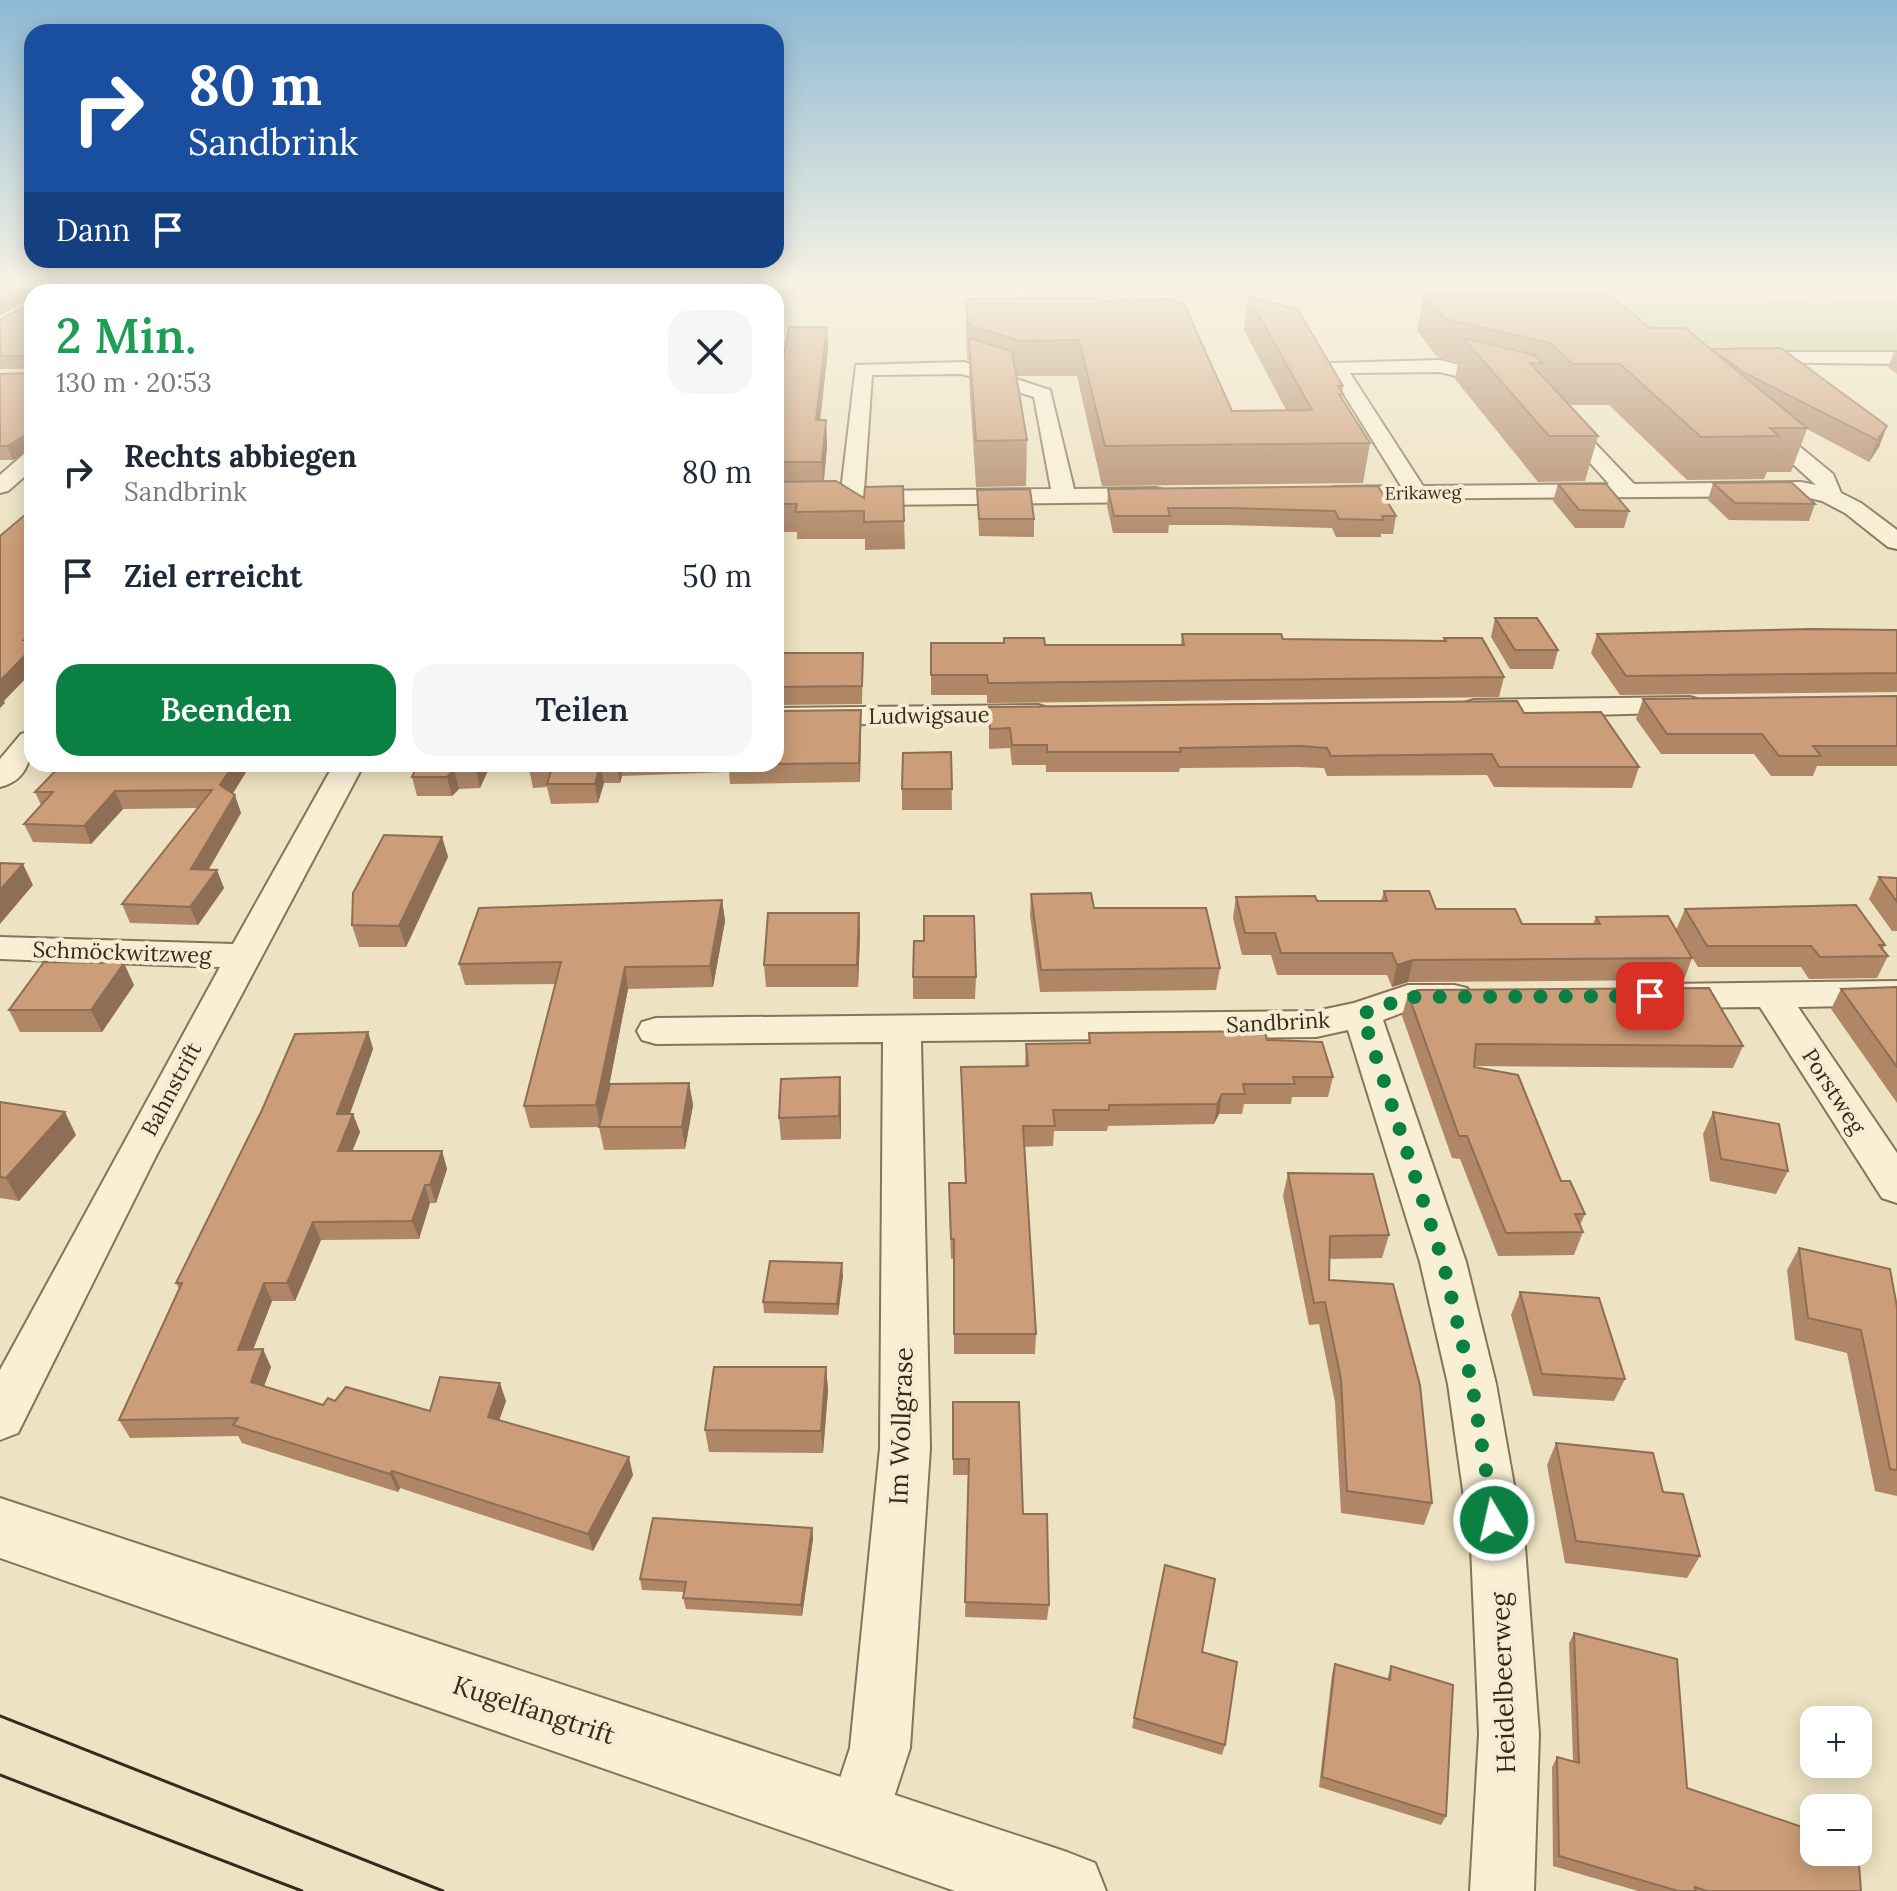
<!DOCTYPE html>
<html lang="de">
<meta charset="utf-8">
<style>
:root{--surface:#fff;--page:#f6f6f7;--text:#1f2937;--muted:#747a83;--accent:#0b8043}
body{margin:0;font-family:Lora,serif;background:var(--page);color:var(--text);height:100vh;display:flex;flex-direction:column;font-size:30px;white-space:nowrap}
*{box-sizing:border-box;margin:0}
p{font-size:26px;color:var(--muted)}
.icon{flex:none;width:44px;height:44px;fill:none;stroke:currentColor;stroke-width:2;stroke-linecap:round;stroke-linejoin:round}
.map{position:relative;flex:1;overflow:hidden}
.side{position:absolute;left:24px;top:284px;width:760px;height:488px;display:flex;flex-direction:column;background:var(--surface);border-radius:24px;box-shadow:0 4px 20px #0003}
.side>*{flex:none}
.banner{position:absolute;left:24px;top:24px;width:760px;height:244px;border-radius:24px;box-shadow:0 4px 20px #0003;background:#1a4fa0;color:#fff;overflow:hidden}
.tools{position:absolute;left:1800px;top:1706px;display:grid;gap:16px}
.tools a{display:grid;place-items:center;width:72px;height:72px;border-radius:16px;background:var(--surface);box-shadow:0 4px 20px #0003;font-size:40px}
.pin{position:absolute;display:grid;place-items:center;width:68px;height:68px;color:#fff;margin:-34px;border-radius:16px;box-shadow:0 4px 12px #0006}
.me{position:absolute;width:88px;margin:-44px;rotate:351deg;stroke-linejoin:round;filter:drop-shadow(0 0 6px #0008)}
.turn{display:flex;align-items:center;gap:28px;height:168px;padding:0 32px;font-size:36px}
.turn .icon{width:104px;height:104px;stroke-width:2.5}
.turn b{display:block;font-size:56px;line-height:68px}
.then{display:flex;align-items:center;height:76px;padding:0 32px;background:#0003;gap:16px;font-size:30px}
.round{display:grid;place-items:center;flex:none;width:84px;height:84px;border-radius:24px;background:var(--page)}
.overview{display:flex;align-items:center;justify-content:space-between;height:136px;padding:0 32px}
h1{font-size:48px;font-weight:600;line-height:60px;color:#1e9e55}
.action{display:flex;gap:16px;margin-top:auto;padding:16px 32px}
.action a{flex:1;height:92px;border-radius:24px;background:var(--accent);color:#fff;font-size:32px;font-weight:600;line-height:92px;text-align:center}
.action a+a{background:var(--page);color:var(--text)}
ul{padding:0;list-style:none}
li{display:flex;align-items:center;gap:24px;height:104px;padding:0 32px}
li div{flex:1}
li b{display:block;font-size:30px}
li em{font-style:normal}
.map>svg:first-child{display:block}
.green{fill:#c3cb96}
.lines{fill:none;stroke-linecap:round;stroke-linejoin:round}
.minor-casing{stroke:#877359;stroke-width:4}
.tertiary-casing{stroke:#877359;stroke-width:4}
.minor{fill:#f8efd5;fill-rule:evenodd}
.tertiary{fill:#f8efd5;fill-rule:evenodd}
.tram{stroke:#372a1d;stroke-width:3}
.wall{fill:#af8767}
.shaded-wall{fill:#8e6e54}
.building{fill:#cb9d78;stroke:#8e6e54;stroke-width:2}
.route{stroke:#0b8043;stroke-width:14;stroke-dasharray:0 25.2}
.labels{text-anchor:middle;stroke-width:8;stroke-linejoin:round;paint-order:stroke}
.far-street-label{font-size:18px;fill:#372a1d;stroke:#f5ecd1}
.street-label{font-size:22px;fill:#372a1d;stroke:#f5ecd1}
.near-street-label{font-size:26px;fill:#372a1d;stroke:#f5ecd1}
</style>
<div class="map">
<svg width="1897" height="1891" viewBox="0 0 1897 1891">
<rect width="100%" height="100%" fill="#ede2c1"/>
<!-- green -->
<path class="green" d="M1897,300V357L1680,359L1618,305Z"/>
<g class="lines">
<!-- minor casing -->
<g class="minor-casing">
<g id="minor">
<path d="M600,284H616L611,292H595Z"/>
<path d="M1746,352H1897V364L1739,362L1737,358L1739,354Z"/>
<path d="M1440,360L1510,378L1513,382L1503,388L1440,372L1350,373L1423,486L1609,484L1551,419L1561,413L1568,415L1634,484L1801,482L1816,485L1752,427L1749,423L1759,417L1766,419L1833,474L1841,493L1861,503L1897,530V549L1888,547L1845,513L1822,501L1801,496L1327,499L1324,494L1327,489L1335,487L1401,486L1327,367L1330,363Z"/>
<path d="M964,362L1050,390L1074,489L1156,488L1164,490L1167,495L1164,500L1156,502L776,506V492L841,491L856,365ZM962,374L1034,397L1051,489L864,491L872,375Z"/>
<path d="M32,452V470L8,491L0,493V475L24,454Z"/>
<path d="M1690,697L1700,700L1704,706L1700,712L1474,718L1464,715L1459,709L1464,703L1474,700Z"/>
<path d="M1038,705L1048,708L1053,714L1048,720L776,726V708Z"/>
<path d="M32,731C32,756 29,780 0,787V759L21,734Z"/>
<path d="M334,764H364L156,1156L18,1433L0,1440V1370L220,967L0,959V937L233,944Z"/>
<path d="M1897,981V1005L1798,1007L1897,1153V1203L1882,1198L1760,1007L1665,1008L1652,1005L1646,996L1652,987L1665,984Z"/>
<path d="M1408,985H1454L1467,988L1473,997L1467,1006L1454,1009H1412L1383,1020L1466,1262L1496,1384L1525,1547L1539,1734L1534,1891H1470L1479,1734L1471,1547L1448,1384L1420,1262L1348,1030L1316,1037L921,1041L930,1448L910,1748L880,1840L858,1849L836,1840L827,1818L850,1748L880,1448L883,1042L656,1044L642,1040L637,1031L642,1022L656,1018L1316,1011L1354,1003Z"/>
</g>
</g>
<!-- tertiary casing -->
<g class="tertiary-casing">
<path id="tertiary" d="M0,1498L1067,1852L1095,1863L1106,1891H955L0,1558Z"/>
</g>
<!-- minor -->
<use href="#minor" class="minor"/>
<!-- tertiary -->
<use href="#tertiary" class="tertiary"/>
<!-- tram -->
<g class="tram">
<path d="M0,1716L443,1891"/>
<path d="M0,1775L302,1891"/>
</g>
</g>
<!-- wall -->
<g class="wall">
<path d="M0,284H552L548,292H32V452L31,449L13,460H0V374L29,373V369H0V320L29,304V299L0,315Z"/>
<path d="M1424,294L1650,328L1712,350V349L1887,426L1879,447L1869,462L1807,429L1791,472H1767L1764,479L1687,480L1609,405H1569L1598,436L1585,481L1538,482L1455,379L1458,362L1437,357L1417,331Z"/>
<path d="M1248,296L1343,386L1342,400L1370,443L1363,483L1102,486L1077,376H1017L1027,440L1026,486L976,487L969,379V360H967L966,333V299L1100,301L1232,411L1286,410L1244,330Z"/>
<path d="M827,327L828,350L820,420H826L827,446L824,481L864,498L903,486L905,549L865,550V539H797V532H776V399Z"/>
<path d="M1894,352H1897V374L1888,367Z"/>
<path d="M1713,483L1815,504L1809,521L1729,520L1708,500Z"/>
<path d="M1558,484L1629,511L1624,528H1575L1553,501Z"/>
<path d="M1108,489L1396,516L1393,534H1381V537H1336L1332,528L1226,525H1169L1168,533H1113L1107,506Z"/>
<path d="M977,490L1034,519V537L979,536Z"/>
<path d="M1495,618L1558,650L1553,669H1510L1491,637Z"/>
<path d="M1897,630V692L1620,695L1591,653L1597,634Z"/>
<path d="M1182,634L1283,639L1443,641L1444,638L1504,677L1499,697L987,703V695H931V643L1045,645H1181Z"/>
<path d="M776,653H863L862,704L776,705Z"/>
<path d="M1897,696V766H1817L1813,776H1771L1754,754H1661L1636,719L1643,699Z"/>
<path d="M989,707L1524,713L1639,767L1632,788L1494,787L1487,775L1327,776L1324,768L1297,767L1180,768L1179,772H1046V765H1012L1010,748L989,749Z"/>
<path d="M861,728L860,782L730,784L729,772L622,776L620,783H604L598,803L551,804L547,787L533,788L529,769L531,764H776Z"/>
<path d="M951,752L952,810H902V789Z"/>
<path d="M62,764H251L233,793L241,813L208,870L224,888L198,925L130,923L122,904L198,808L123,809L91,844L33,842L24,824L41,805L35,792Z"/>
<path d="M418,764H491L480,788L459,789L452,796H417L412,777Z"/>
<path d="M442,837L448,857L406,947H359L352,925Z"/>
<path d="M1879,877L1897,878V931H1892L1869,899Z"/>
<path d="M1384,891L1436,909L1522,924H1593L1596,917L1692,958L1684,980L1408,982L1392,987L1387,975H1277L1271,955H1242L1233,918L1236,897L1317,901H1381Z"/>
<path d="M1031,894L1094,908L1220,968L1216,990L1040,992L1030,915Z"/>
<path d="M722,900L725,921L713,987L628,989L609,1086L689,1083L693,1105L685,1149L604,1150L599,1127L530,1128L524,1106L556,984L465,985L459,964Z"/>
<path d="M1685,909L1885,945L1883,949L1888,956L1877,978L1809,979L1801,967H1698L1676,930Z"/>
<path d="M859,913L860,934L858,987H766L764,965Z"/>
<path d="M913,977H976L975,999H913Z"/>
<path d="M134,985L102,1032H20L9,1010Z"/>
<path d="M1897,987V1103L1831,1009L1841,989Z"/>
<path d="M1408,994L1743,1046L1733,1068L1474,1066L1561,1181L1585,1214L1580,1225L1583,1232L1574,1255L1498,1256L1460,1159L1452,1158L1402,1016Z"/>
<path d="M368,1032L373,1049L350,1114H353L360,1132L352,1151H442L447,1169L436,1203H430L419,1239L321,1240L295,1301H272L253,1349L271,1367L264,1386L323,1405L335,1401L430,1411L506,1401L499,1420L633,1475L593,1551L400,1488L398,1492L242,1443L238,1436L130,1438L119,1420L179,1289L176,1283Z"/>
<path d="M1089,1033L1267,1040L1333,1077L1328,1097H1292L1291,1104H1244L1242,1114H1219L1214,1124L1108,1126L1107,1131H1054L1053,1146L1024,1147L1036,1334L1035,1354H954V1259H951L949,1203L965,1183L961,1067L1025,1066L1026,1044L1088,1043Z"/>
<path d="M841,1100V1139L781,1140L779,1118Z"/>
<path d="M0,1102L76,1135L19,1201L0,1198Z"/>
<path d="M1713,1112L1788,1171L1776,1194L1710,1181L1703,1134Z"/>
<path d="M1288,1173L1389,1235L1382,1258L1329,1259V1280L1432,1503L1424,1525L1341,1513L1335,1402L1319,1324L1309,1325L1283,1196Z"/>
<path d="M1799,1248L1897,1307V1496L1875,1491L1847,1353L1795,1340L1787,1270Z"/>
<path d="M843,1275L838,1315L764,1313L763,1302Z"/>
<path d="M1520,1292L1625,1379L1614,1401L1533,1396L1511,1315Z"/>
<path d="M826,1367L828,1390L823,1453L709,1452L705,1430Z"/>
<path d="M953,1402L1023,1514L1049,1605L1047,1620L965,1617L968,1475H953Z"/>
<path d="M1556,1443L1663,1492L1700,1556L1687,1578L1565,1563L1547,1465Z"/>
<path d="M812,1528L813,1539L802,1616L686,1609L683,1598L684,1592L642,1590L640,1579Z"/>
<path d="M1165,1565L1202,1652L1225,1745L1222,1755L1132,1728Z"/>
<path d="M1574,1633L1687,1788L1861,1891H1638L1553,1866L1552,1767L1557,1757L1573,1761L1569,1643Z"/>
<path d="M1335,1664L1387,1680L1391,1666L1446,1816L1441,1825L1319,1787L1332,1674Z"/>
</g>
<!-- shaded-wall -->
<g class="shaded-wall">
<path d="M544,284H552L548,292H538Z"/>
<path d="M28,285L32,297L0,315V300Z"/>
<path d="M827,327L828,350L817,446L816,420Z"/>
<path d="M826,420L827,446L823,488L822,462Z"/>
<path d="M1887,426L1879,447L1869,462L1877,440Z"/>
<path d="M26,435L31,449L13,460L7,446Z"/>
<path d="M32,633V672L4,701L5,703L0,708V681L24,640Z"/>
<path d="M861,710V728L860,782L859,763Z"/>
<path d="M234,764H251L227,803L220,785Z"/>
<path d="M478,764H491L480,788L476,769Z"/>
<path d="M600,764L604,783L598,803L595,784Z"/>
<path d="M617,764H620L622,776L620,783Z"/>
<path d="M454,770L459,789L452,796L447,777Z"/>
<path d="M115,791L123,809L91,844L84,826Z"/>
<path d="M235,795L241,813L198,888L191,869Z"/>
<path d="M442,837L448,857L406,947L399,926Z"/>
<path d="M23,864L33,885L0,924V890Z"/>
<path d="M217,870L224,888L198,925L190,907Z"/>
<path d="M722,900L725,921L713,987L710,966Z"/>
<path d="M859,913L860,934L858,987L857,965Z"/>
<path d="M1413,960L1408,982L1392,987L1397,965Z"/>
<path d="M124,963L134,985L102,1032L91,1010Z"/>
<path d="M625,967L628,989L601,1127L596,1105Z"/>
<path d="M368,1032L373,1049L343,1132L337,1114Z"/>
<path d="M840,1077L841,1100V1139L839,1116Z"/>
<path d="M689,1083L693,1105L685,1149L682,1127Z"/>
<path d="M1222,1094L1219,1114L1214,1124L1217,1104Z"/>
<path d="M65,1112L76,1135L19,1201L6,1178Z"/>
<path d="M353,1114L360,1132L345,1169L338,1151Z"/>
<path d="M442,1151L447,1169L436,1203L430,1185Z"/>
<path d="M425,1185L430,1203L419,1239L412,1221Z"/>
<path d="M313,1222L321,1240L295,1301L287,1283Z"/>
<path d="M842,1263L843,1275L838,1315L837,1304Z"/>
<path d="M264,1283L272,1301L246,1368L238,1350Z"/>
<path d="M263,1349L271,1367L259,1400L251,1382Z"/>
<path d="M826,1367L828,1390L823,1453L821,1431Z"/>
<path d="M500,1383L506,1401L494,1435L488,1417Z"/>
<path d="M629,1457L633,1475L593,1551L588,1534Z"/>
<path d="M392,1471L400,1488L398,1492L390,1474Z"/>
<path d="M812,1528L813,1539L802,1616L801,1605Z"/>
</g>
<!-- building -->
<g class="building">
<path d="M0,284H544L538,292H32V446H30V438L26,435L7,446H0V374L29,373L30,359L27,356H0V320L29,304L28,285L0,300Z"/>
<path d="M1606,292L1650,328H1685L1807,428H1770L1779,436L1701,437L1620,364H1573L1550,343L1445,319L1424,294Z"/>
<path d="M1248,296L1298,310L1343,386H1338L1343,394H1339L1370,443L1105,446L1079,340L1020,341L968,325L966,299L1099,298L1100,301L1169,299L1184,304L1232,411L1312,410Z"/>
<path d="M789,327H827L816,420H826L822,462H776V399Z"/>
<path d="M969,338L1012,351L1027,440L976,441Z"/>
<path d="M1463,338L1534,355L1543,363H1530L1598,436H1549Z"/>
<path d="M1781,348L1887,426L1877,440L1743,372L1712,349Z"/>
<path d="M836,481L864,498L865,487L903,486L904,521L864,522V511L795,512L797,504H776V482Z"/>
<path d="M1791,482L1815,504L1735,503L1713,483Z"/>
<path d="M1558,484H1606L1629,511L1579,510Z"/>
<path d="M1378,486L1396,516H1382L1384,520L1339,519L1335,511L1228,508H1168L1170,516H1114L1108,489Z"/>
<path d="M1030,489L1034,519H979L977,490Z"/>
<path d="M32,509V633L24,640H32V648L0,681V536Z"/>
<path d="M1495,618H1537L1558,650H1515Z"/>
<path d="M1812,629L1897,630V673L1626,676L1597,634Z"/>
<path d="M1182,634H1281L1283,639L1446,641L1444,638H1482L1504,677L988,683L987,675H931V643H1004V638H1044L1045,645H1184Z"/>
<path d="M776,653H863L862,686L776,687Z"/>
<path d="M1897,696V746H1813L1821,756H1779L1762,734H1667L1643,699Z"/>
<path d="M1517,701L1524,713L1601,712L1639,767H1499L1492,754L1331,756L1327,748L1300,746L1180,748L1181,752H1047V745H1012L1010,728L990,729L989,707Z"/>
<path d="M861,710L859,763L776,764V711Z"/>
<path d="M951,752L952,789H902L903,753Z"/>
<path d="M62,764H234L220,785L235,795L191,869L217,870L190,907L122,904L212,790L115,791L84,826L24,824L53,792H35Z"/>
<path d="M418,764H478L476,769L454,770L447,777H412Z"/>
<path d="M531,764H617H600L595,784H547L552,768L529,769Z"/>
<path d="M384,835L442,837L399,926L352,925L353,893Z"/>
<path d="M0,863L23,864L0,890Z"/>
<path d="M1879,877L1897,878V902Z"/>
<path d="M1384,891H1429L1436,909H1515L1522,924H1600L1596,917L1668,916L1692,958L1413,960L1397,965L1392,953H1281L1275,933H1245L1236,897L1315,896L1317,901H1387Z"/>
<path d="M1091,893L1094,908H1206L1220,968L1041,970L1031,894Z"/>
<path d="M722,900L710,966L625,967L596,1105L524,1106L561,962L459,964L479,908Z"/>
<path d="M1856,905L1885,945H1879L1888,956L1820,957L1811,946H1707L1685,909Z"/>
<path d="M768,913H859L857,965H764Z"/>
<path d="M924,916H974L976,977H913L914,941H924Z"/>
<path d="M44,962L124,963L91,1010H9Z"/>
<path d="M1897,987V1067L1841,989Z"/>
<path d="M1709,988L1743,1046L1476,1044L1474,1067L1518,1075L1561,1181H1570L1585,1214H1575L1583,1232L1506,1233L1467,1136H1459L1408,994L1418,990Z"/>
<path d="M1265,1031L1267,1040L1322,1042L1333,1077H1293L1295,1084H1243L1245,1094H1222L1217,1104L1109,1105V1110H1053L1055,1126H1023L1036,1334H954V1239H951L949,1183H966L961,1067L1028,1066L1026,1044L1090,1043L1089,1033Z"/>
<path d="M368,1032L337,1114H353L338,1151H442L430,1185H425L412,1221L313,1222L287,1283H264L238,1350L263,1349L251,1382L323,1405L328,1398L335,1401L346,1387L430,1411L440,1377L500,1383L488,1417L629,1457L588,1534L392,1471L390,1474L233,1425L238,1418L119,1420L182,1283H176L262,1110L295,1034Z"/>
<path d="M840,1077L839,1116L779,1118L781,1079Z"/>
<path d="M689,1083L682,1127H599L610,1084Z"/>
<path d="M0,1102L65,1112L6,1178L0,1177Z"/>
<path d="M1713,1112L1779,1124L1788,1171L1721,1159Z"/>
<path d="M1288,1173L1373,1174L1389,1235L1330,1236L1329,1280L1393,1284L1420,1385L1432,1503L1347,1491L1341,1379L1325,1302L1314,1303Z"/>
<path d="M1799,1248L1890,1269L1897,1307V1470L1890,1469L1861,1330L1808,1318Z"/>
<path d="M770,1261L842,1263L837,1304L763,1302Z"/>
<path d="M1520,1292L1599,1298L1625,1379L1542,1374Z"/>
<path d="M714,1367H826L821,1431L705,1430Z"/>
<path d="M953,1402H1019L1023,1514H1047L1049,1605L965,1602L969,1459H953Z"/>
<path d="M1556,1443L1653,1453L1663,1492L1683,1494L1700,1556L1576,1541Z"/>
<path d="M653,1518L812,1528L801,1605L683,1598L686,1582L640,1579Z"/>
<path d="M1165,1565L1215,1579L1202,1652L1237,1662L1225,1745L1134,1718Z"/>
<path d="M1574,1633L1677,1659L1687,1788L1814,1831V1852H1858L1861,1891H1707L1695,1887L1696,1891H1678L1559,1856L1557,1757L1579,1763Z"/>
<path d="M1335,1664L1390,1680L1391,1666L1453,1685L1446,1816L1322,1777Z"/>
</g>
<!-- sky -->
<linearGradient id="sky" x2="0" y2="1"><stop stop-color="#8db9d5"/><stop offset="0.52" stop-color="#f7f2e3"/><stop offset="1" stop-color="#f7f2e3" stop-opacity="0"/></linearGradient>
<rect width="1897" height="548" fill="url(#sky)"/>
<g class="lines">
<!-- route -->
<path class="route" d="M1494,1520L1472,1384L1443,1262L1362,1014L1408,997L1650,996"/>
</g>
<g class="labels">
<!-- far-street labels -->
<g class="far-street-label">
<text transform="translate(1423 493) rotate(-1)" y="6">Erikaweg</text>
</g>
<!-- street labels -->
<g class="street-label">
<text transform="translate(929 715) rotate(-1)" y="8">Ludwigsaue</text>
<text transform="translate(122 952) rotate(2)" y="8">Schmöckwitzweg</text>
<text transform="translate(1278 1022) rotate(-3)" y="8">Sandbrink</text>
<text transform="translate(171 1089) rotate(-62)" y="8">Bahnstrift</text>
<text transform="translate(1834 1091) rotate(57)" y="8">Porstweg</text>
</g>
<!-- near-street labels -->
<g class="near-street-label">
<text transform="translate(901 1426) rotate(-88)" y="9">Im Wollgrase</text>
<text transform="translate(1503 1683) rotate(-92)" y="9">Heidelbeerweg</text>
<text transform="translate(534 1710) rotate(18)" y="9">Kugelfangtrift</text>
</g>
</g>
</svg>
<div class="tools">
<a>+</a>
<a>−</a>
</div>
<div class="pin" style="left:1650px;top:996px;background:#d93025"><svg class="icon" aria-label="arrive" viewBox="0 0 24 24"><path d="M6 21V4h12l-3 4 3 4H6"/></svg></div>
<svg class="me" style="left:1494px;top:1520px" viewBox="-20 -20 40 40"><circle r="17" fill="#0b8043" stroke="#fff" stroke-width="3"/><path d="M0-11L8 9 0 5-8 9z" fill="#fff"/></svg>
<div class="banner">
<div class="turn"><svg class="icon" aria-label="right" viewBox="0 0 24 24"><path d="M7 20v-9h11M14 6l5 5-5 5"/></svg><div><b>80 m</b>Sandbrink</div></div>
<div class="then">Dann<svg class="icon" aria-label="arrive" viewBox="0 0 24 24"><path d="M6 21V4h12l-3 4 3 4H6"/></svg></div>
</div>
<section class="side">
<div class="overview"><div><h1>2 Min.</h1><p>130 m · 20:53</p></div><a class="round"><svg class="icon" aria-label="close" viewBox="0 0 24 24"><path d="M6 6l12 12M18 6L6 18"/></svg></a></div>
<ul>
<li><svg class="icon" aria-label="right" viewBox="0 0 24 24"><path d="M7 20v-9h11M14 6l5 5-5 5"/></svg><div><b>Rechts abbiegen</b><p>Sandbrink</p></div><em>80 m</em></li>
<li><svg class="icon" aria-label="arrive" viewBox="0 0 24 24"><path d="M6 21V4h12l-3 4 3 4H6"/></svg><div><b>Ziel erreicht</b></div><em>50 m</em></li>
</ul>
<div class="action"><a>Beenden</a><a>Teilen</a></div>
</section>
</div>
